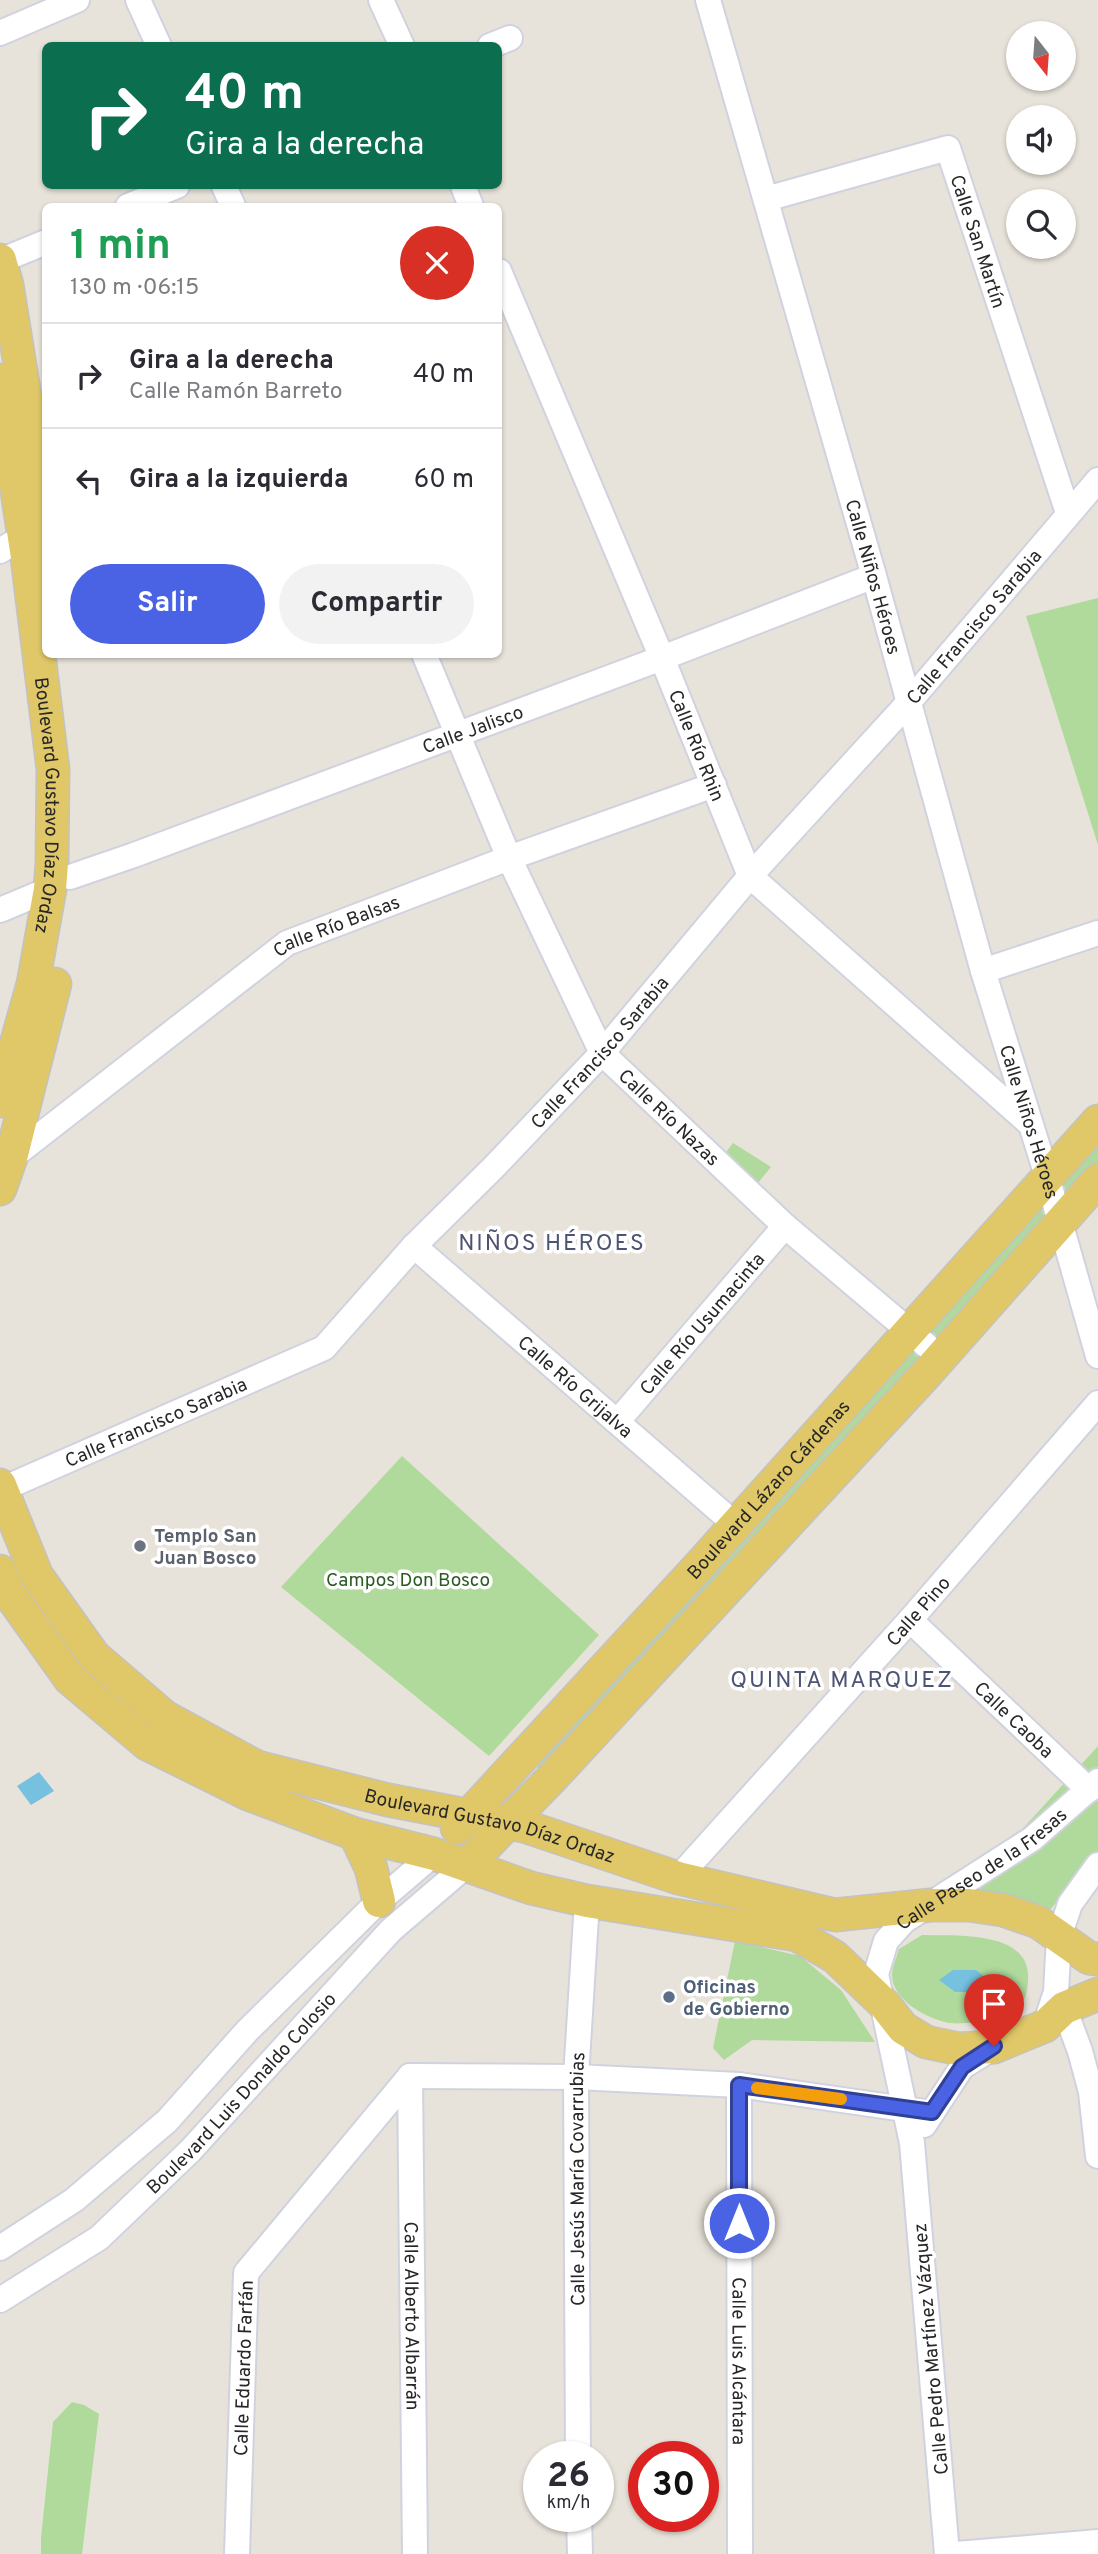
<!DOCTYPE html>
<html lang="es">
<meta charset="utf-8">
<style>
:root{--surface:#fff;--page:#f2f2f3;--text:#2b2b33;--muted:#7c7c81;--line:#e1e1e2;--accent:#4a63e5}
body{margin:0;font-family:Overpass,sans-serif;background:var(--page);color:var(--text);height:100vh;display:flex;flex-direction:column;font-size:26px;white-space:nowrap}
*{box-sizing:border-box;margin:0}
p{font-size:23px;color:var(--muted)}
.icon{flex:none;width:38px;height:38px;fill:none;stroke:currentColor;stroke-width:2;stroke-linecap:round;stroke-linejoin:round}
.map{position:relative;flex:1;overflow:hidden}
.sheet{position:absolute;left:42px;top:203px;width:460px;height:455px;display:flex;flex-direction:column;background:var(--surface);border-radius:10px;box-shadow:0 2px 5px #0004}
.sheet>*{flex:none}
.banner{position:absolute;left:42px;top:42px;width:460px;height:147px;border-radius:10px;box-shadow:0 2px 5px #0004;background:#0b6e4f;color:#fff;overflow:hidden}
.needle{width:46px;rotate:163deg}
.fabs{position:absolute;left:1006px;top:21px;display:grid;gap:14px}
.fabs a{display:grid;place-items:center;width:70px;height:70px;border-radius:50%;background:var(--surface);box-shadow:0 2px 5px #0004;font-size:35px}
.speed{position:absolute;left:523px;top:2441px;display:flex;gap:14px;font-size:35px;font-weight:700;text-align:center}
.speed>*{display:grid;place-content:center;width:91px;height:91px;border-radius:50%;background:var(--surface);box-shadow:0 2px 5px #0004;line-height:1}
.speed small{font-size:18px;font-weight:400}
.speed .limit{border:10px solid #d22;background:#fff;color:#111}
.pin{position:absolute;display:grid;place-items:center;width:60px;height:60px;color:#fff;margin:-72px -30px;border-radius:50% 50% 50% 0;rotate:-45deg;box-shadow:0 0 7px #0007}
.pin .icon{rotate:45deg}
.me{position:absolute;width:77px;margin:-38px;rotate:0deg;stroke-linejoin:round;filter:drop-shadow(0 0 5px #0008)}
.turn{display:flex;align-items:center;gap:24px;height:147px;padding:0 28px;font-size:32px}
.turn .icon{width:91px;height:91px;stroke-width:2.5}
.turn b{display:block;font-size:49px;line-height:60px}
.round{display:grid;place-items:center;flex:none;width:74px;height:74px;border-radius:37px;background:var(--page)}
.head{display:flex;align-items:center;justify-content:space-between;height:119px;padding:0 28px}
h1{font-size:42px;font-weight:700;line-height:52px;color:#1e9e55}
.primary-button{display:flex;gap:14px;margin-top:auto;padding:14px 28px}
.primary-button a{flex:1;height:80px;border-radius:42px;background:var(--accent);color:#fff;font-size:28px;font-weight:700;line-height:80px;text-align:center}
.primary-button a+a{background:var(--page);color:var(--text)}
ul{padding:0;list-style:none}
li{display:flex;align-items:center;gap:21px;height:105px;padding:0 28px;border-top:2px solid var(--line)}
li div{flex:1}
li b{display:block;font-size:26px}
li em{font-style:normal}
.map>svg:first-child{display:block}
.green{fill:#afda9c}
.water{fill:#77c1e0}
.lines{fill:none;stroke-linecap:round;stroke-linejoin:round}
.minor-casing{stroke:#d0d2df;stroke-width:28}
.major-casing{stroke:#c3c3c3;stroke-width:35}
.minor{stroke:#fff;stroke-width:24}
.major{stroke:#e0c767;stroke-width:32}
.route-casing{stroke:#304095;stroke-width:18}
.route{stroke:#4a63e5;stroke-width:12}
.slow{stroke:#f59e0b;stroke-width:12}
.worship-dot{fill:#6b7280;stroke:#fff;stroke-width:2.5}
.service-dot{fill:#5c6f8a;stroke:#fff;stroke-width:2.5}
.labels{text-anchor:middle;stroke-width:7;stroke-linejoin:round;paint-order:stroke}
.street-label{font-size:19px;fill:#272727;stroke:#fff}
.worship-label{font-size:19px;font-weight:bold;fill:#5b616d;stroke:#fff;text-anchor:start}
.park-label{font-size:19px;fill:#2b5b21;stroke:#fff}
.service-label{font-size:19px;font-weight:bold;fill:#4e5e75;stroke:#fff;text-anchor:start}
.quarter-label{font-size:23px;letter-spacing:2px;fill:#4d5372;stroke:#fff}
</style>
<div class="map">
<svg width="1098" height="2554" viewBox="0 0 1098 2554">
<rect width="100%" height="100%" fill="#e8e3da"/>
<!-- green -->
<g class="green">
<path d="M1098,598V845L1026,616Z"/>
<path d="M1098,1134V1176L548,1777L529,1760Z"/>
<path d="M733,1143L771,1167L757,1184L721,1159Z"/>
<path d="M402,1456L599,1635L489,1756L281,1587Z"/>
<path d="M1098,1746V1855L1048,1912L963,1894Z"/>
<path d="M922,1935C955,1936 1031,1930 1028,1979C1028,1989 1026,2002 1017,2008C1003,2018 962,2027 945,2022C924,2017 892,1999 892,1975C892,1967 897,1956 899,1949Z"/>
<path d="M735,1941L800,1956L841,1990L875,2042L752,2040L724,2060L713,2048Z"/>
<path d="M72,2402L84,2405L99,2414L82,2554H41V2538L53,2422Z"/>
</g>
<!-- water -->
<g class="water">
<path d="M39,1772L54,1791L31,1805L17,1786Z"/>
<path d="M953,1970H976L988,1980L979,1992H955L939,1980Z"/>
</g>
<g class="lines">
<!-- minor casing -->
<g class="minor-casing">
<g id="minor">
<path d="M138,0L159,46"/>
<path d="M381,0L402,46"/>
<path id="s1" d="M708,0L874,576L983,971L1047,1176L1098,1356"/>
<path d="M0,33L77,0"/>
<path d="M490,46L510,38"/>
<path d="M224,186L233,206"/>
<path d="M463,186L471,206"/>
<path id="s2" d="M766,199L948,148L1068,513"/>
<path d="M128,206L177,186"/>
<path d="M0,261L46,242"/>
<path id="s3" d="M499,271L662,658L750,876L1029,1123"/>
<path d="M0,551L24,536"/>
<path id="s4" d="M424,654L509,858L602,1053L785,1226L940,1357"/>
<path id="s5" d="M70,877L134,855L662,658L874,576"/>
<path d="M0,910L50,889"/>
<path d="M983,971L1098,933"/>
<path id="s6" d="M11,1158L287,943L509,858L714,785"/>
<path id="s7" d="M414,1246L736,1525"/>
<path id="s8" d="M617,1422L785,1226"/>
<path id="s9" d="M0,1490L324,1348L414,1246L494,1167L602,1053L750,876L909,702L1098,480"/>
<path id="s10" d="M910,1620L1089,1790"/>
<path id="s11" d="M678,1878L910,1620L1098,1403"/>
<path d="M1064,2008L1080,2051L1091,2092L1098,2156"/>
<path d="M1045,2025L1056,1992L1059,1937L1070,1904L1098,1865"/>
<path d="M410,2076L576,2077L739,2085L932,2113"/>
<path id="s12" d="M410,2076L415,2554"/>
<path id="s13" d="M739,2085L740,2554"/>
<path d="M924,2125L962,2067L994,2047"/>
<path d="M0,2248L74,2200L167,2121L247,2031L379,1901L434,1854"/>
<path id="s14" d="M0,2300L99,2238L190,2151L391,1930L467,1865"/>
<path id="s15" d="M578,2457L576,2077L587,1901"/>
<path d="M579,2516L580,2554"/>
<path id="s16" d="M237,2554L246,2273L410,2076"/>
<path id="s17" d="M947,2554L912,2143L876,1974L886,1941L904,1921L1032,1839L1098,1781"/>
<path d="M956,2554L1098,2542"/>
</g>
</g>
<!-- major casing -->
<g class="major-casing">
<g id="major">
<path d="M0,260L7,285L46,526"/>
<path id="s18" d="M0,380L27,557L53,769L52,863L50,889L33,984L0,1101"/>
<path d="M0,1189L11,1158L55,984"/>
<path id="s19" d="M0,1485L37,1576L94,1656L165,1717L257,1767L388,1800L524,1826L678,1878L835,1915L931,1905H969L1003,1910L1038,1922L1089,1958L1098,1959"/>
<path d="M0,1571L8,1592L70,1679L147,1744L248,1794L355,1834L434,1854L531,1888L587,1901L797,1935L835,1957L885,2005L903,2028L926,2042L959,2049L994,2047L1045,2026L1064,2008L1098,1994"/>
<path id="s20" d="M457,1828L699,1566L1098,1121"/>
<path d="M355,1834L371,1868L379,1901"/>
<path d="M467,1865L551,1779L928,1372L1098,1180"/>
</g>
</g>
<!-- minor -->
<use href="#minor" class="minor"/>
<!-- major -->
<use href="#major" class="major"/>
</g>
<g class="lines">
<!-- route casing -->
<g class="route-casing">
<path id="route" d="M739,2223V2085L932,2112L962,2067L994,2046"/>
</g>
<!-- route -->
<use href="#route" class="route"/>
<!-- slow -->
<path class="slow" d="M757,2088L841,2099"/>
</g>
<!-- markers -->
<circle class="worship-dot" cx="140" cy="1546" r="7"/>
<circle class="service-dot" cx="669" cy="1997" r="7"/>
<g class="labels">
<!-- street labels -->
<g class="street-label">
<text dy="7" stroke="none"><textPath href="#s2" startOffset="287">Calle San Martín</textPath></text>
<text dy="7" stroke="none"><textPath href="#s1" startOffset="600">Calle Niños Héroes</textPath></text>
<text dy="7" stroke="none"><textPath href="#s9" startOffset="1325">Calle Francisco Sarabia</textPath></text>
<text dy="7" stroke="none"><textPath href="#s5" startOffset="429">Calle Jalisco</textPath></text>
<text dy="7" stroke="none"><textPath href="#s3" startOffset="514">Calle Río Rhin</textPath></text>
<text dy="7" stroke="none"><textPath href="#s18" startOffset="429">Boulevard Gustavo Díaz Ordaz</textPath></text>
<text dy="7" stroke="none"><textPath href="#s6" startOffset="402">Calle Río Balsas</textPath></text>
<text dy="7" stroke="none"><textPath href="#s9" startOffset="758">Calle Francisco Sarabia</textPath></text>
<text dy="7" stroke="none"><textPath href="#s4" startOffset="530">Calle Río Nazas</textPath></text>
<text dy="7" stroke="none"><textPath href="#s1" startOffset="1167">Calle Niños Héroes</textPath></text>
<text dy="7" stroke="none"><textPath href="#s8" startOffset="130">Calle Río Usumacinta</textPath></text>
<text dy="7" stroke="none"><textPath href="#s7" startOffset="214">Calle Río Grijalva</textPath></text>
<text dy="7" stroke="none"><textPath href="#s9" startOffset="170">Calle Francisco Sarabia</textPath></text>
<text dy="7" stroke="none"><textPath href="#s20" startOffset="460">Boulevard Lázaro Cárdenas</textPath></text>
<text dy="7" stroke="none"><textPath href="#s11" startOffset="359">Calle Pino</textPath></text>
<text dy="7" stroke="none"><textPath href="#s10" startOffset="144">Calle Caoba</textPath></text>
<text dy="7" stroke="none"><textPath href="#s19" startOffset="635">Boulevard Gustavo Díaz Ordaz</textPath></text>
<text dy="7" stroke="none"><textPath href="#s17" startOffset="740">Calle Paseo de la Fresas</textPath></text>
<text dy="7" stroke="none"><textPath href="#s14" startOffset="320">Boulevard Luis Donaldo Colosio</textPath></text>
<text dy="7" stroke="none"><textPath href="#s15" startOffset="278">Calle Jesús María Covarrubias</textPath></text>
<text dy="7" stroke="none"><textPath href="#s12" startOffset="240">Calle Alberto Albarrán</textPath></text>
<text transform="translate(930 2349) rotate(-95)" y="7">Calle Pedro Martínez Vázquez</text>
<text dy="7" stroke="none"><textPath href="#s13" startOffset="276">Calle Luis Alcántara</textPath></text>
<text dy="7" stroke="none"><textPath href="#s16" startOffset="186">Calle Eduardo Farfán</textPath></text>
</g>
<!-- worship labels -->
<g class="worship-label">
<text x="154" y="1542">Templo San<tspan x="154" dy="22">Juan Bosco</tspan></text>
</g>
<!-- park labels -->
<g class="park-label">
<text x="408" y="1586">Campos Don Bosco</text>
</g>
<!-- service labels -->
<g class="service-label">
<text x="683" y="1993">Oficinas<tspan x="683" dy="22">de Gobierno</tspan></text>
</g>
<!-- quarter labels -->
<g class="quarter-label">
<text x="552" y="1250">NIÑOS HÉROES</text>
<text x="842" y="1687">QUINTA MARQUEZ</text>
</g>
</g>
</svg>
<div class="fabs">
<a><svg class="needle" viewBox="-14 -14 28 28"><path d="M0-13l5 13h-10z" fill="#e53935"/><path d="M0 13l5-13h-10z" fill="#7c7c81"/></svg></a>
<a><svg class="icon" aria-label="sound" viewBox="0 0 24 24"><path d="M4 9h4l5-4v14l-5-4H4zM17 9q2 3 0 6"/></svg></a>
<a><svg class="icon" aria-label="search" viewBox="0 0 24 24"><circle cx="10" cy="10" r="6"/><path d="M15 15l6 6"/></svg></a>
</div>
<div class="speed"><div>26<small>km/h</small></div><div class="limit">30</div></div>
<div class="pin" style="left:994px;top:2046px;background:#d93025"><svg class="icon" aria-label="arrive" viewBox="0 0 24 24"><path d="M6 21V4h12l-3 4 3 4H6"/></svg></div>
<svg class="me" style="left:739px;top:2223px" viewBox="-20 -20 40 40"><circle r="17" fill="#4a63e5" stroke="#fff" stroke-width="3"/><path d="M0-11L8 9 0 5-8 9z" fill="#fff"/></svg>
<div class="banner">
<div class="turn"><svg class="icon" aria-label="right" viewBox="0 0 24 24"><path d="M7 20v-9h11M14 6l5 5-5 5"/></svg><div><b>40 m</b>Gira a la derecha</div></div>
</div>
<section class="sheet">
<div class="head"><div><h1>1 min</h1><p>130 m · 06:15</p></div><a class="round" style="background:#d93025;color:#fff"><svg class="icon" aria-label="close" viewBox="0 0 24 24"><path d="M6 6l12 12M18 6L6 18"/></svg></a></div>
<ul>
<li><svg class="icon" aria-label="right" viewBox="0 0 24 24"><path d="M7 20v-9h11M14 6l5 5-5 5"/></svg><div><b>Gira a la derecha</b><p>Calle Ramón Barreto</p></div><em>40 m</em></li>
<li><svg class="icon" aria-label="left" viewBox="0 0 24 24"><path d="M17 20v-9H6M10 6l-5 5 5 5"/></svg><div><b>Gira a la izquierda</b></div><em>60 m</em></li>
</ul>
<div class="primary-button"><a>Salir</a><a>Compartir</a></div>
</section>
</div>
